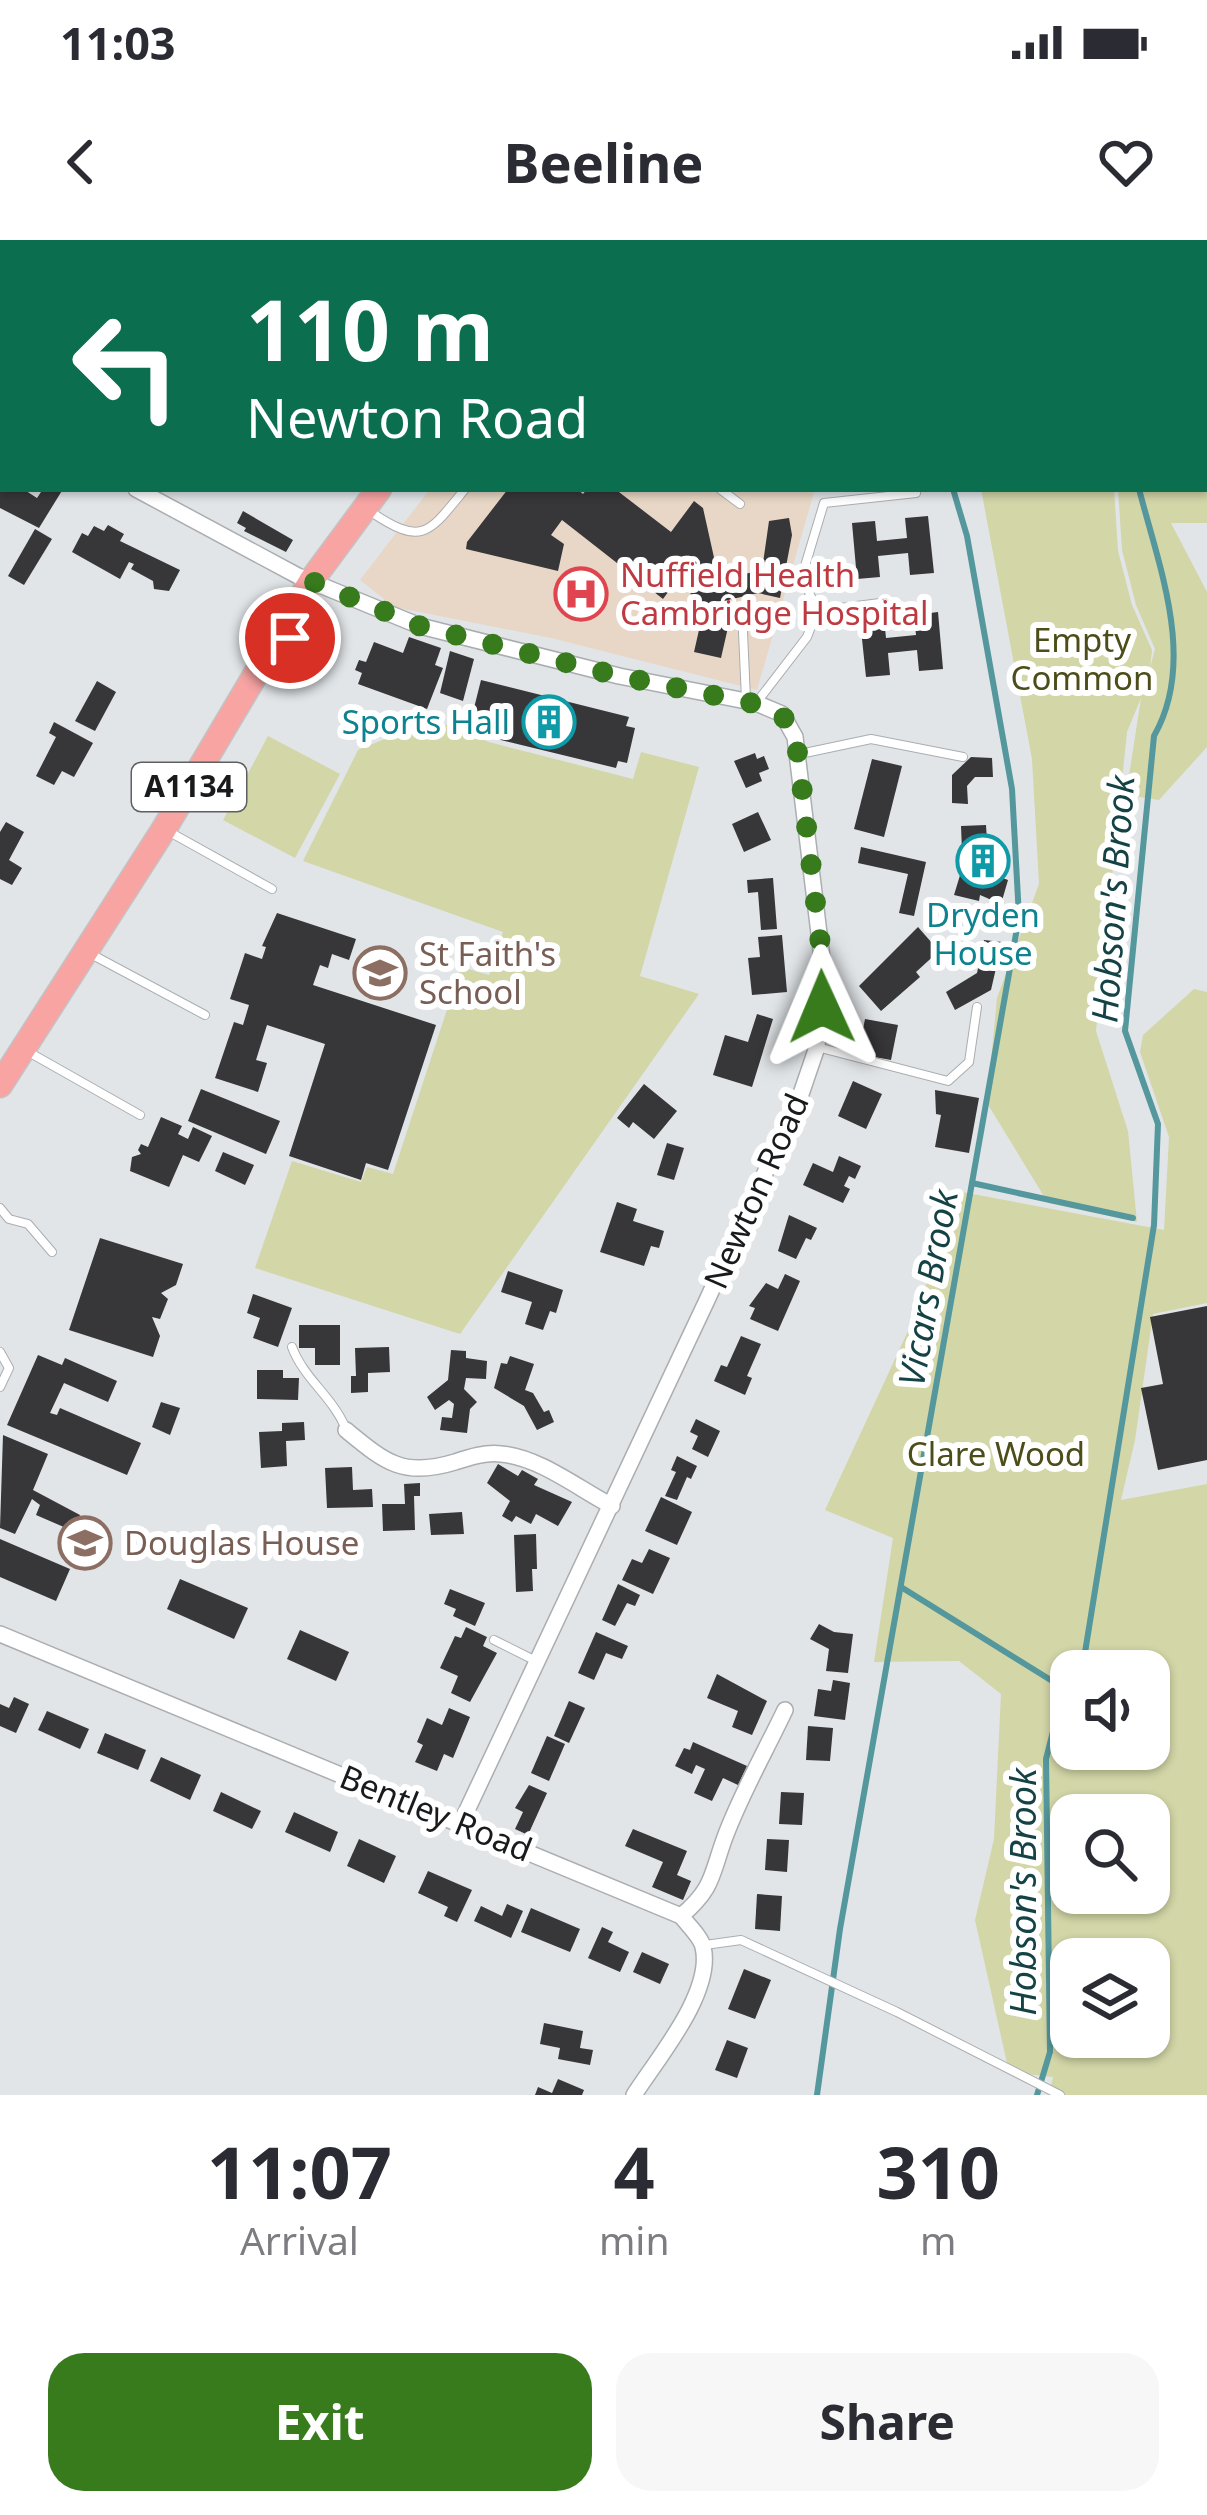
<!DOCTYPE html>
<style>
:root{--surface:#fff;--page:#f7f7f7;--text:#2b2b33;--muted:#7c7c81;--accent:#377b1d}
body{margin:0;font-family:"Noto Sans",sans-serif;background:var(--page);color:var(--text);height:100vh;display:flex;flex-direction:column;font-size:45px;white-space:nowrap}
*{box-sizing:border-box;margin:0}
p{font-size:39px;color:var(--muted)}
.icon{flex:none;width:66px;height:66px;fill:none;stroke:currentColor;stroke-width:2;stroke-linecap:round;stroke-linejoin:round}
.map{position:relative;height:1855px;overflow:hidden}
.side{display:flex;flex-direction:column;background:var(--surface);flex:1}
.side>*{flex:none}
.top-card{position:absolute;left:0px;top:0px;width:1209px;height:252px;box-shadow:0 3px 9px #0004;background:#0b6e4f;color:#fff;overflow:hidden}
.fabs{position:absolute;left:1050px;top:1410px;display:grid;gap:24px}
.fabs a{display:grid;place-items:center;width:120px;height:120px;border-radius:24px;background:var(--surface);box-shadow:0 3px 9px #0004;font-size:60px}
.pin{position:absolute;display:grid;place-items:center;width:102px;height:102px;color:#fff;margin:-51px;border:6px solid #fff;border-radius:50%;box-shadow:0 3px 12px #0007}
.me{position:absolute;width:132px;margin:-66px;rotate:359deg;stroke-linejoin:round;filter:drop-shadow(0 0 9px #0008)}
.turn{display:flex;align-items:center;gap:42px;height:252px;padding:0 48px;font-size:54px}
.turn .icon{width:156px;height:156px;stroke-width:2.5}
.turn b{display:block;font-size:84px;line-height:102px}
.eta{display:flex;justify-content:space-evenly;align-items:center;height:204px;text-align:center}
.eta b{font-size:72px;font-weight:700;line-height:84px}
.action{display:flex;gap:24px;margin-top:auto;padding:24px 48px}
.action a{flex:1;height:138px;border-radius:36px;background:var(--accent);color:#fff;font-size:48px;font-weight:700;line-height:138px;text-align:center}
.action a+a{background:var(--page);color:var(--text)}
.status{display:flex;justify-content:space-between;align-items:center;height:84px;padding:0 60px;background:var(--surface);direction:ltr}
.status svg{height:33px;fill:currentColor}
header{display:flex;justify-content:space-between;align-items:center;height:156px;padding:0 48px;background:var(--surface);font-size:54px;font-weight:700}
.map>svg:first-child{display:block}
.medical{fill:#e8d7c6}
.green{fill:#d3d6a7;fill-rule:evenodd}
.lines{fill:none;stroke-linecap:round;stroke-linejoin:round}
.stream{stroke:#54979c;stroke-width:6}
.building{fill:#373639}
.lane-casing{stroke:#aaaeb1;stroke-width:10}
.street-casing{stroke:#aaaeb1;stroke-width:18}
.primary-casing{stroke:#c3c3c4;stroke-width:27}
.lane{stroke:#fff;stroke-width:8}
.street{stroke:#fff;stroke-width:15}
.primary{stroke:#f7a4a3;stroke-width:24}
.route{stroke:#377b1d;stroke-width:21;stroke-dasharray:0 37.8}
.labels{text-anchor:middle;stroke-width:12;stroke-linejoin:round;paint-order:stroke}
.shield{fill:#fff;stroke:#5e5f60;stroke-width:3}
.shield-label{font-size:30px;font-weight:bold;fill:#191a1c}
.health-label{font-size:33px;fill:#be3a42;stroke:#fff;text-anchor:start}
.park-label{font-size:33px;fill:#4c4d19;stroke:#fff}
.culture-label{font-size:33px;fill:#0d838f;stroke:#fff;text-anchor:end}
.education-label{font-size:33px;fill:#785e54;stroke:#fff;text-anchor:start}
.street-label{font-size:33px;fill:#191a1c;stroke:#fff}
.water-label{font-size:36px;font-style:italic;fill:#154245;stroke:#fff}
</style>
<div class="status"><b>11:03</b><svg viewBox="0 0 49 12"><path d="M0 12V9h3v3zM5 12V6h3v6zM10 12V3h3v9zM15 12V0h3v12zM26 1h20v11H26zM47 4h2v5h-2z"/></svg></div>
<header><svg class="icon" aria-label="back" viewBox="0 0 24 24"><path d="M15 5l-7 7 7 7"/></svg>Beeline<svg class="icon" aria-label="heart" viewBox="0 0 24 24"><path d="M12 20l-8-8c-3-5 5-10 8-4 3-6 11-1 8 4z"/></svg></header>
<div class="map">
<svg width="1207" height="1855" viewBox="0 0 1207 1855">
<rect width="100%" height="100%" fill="#e1e5e8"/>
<!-- medical -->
<path class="medical" d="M430,249H815L757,450L551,398L394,367L360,340Z"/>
<!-- green -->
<g class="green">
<path d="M1207,52V283H1171L1207,352V507L1159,560L1126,555L1141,458L1127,492L1096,791L1128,891L1137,982L1048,963L987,863L997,758L1039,644L1032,519L981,249H1114L1118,311L1132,365L1152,410L1150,428L1155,409L1136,365L1122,310L1118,249H1206Z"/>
<path d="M417,473L489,502L633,539L641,512L699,527L640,736L699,754L460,1094L255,1028L292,921L361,942L367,927L393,934L461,727L489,735L503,692L303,621L358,510L392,496Z"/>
<path d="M268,496L340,534L295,618L223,580Z"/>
<path d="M1194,749L1207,752V1063L1153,1074L1135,1200L1121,1260L1207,1244V1855H1049L1053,1837L1009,1832L975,1680L994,1599L1001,1454L959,1421L874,1422L893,1298L825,1270L908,1091L962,952L1164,990L1169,897L1140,812L1143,795ZM1071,1431H1149V1509H1071ZM1071,1575H1149V1653H1071ZM1071,1719H1149V1797H1071Z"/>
</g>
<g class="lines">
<!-- stream -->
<g class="stream">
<path d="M855,0L857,3"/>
<path d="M1029,0L1031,3"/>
<path d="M972,943L1133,978"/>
<path d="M901,1347L1070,1452"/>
<path d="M1082,1431L1154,985L1158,884L1125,791L1154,496C1197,421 1159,327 1139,249"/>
<path d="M817,1855L840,1689L1019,677L1012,549L967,296L953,249"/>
<path d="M1037,1855L1050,1812L1046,1519L1059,1468L1071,1451"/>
</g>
</g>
<!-- building -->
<g class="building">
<path d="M0,249H23L37,258L43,249H63L39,288L0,268Z"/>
<path d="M508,249H577L583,254L587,249H615L671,292L694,261L703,268L719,340L762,330L769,281L789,278L792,295L780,358L758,353L724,361L729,383L721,418L694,412L699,390L685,329L663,359L562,280L551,295L564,304L558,331L466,309L467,302Z"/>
<path d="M243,271L293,300L286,312L244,291L246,288L237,283Z"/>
<path d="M928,276L934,333L910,335L908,313L878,316L880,337L857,339L852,283L875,281L877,301L907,298L905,278Z"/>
<path d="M108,285L124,294L120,301L180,330L169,351L154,349L153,341L131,329L134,324L129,322L120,339L72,312L82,293L88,296L94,286L104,291Z"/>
<path d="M35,289L52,299L24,345L8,336Z"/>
<path d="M938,372L943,429L919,431L917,410L888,413L890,435L866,437L860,380L884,378L886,398L916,395L914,375Z"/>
<path d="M409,397L441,408L435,425L443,428L427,469L358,444L362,433L355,430L359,420L366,422L374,402L403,413Z"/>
<path d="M450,411L474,419L463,461L440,453Z"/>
<path d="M481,440L629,477L626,486L635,488L627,523L618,521L616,528L468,492Z"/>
<path d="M97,441L116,452L95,491L75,481Z"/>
<path d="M54,482L93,503L74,537L62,531L54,545L36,536L56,497L49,493Z"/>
<path d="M755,513L757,519L764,516L769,529L759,533L762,541L746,548L734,521Z"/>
<path d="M971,517L992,518L993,537H975L967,546L968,564L952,563V535Z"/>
<path d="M872,519L902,526L884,597L854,589Z"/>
<path d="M758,572L771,600L744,612L732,584Z"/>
<path d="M6,582L24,592L9,620L22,628L12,645L0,639V592Z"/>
<path d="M986,585L989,633L1008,640L1001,664L980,655L979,661L954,655L961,632L976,634V611H962L961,586Z"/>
<path d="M861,607L926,622L914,676L899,673L908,634L858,623Z"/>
<path d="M773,638L777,689L761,690L758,652L748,653L747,640Z"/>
<path d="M277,673L356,699L349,720L332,714L328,728L320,725L313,745L436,785L388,930L366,923L361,940L289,916L325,804L267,785L256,820L267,823L258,852L215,838L234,782L243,785L249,765L230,759L245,713L262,719L266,707L262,706Z"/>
<path d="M918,687L939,711L916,732L920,737L881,771L859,746Z"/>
<path d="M782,695L787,752L752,755L748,718L760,717L758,697Z"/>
<path d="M984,700L1002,702L991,750L955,770L946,752L977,733Z"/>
<path d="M757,774L773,779L752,847L713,835L725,795L748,802Z"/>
<path d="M865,779L898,785L891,820L858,814Z"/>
<path d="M853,841L882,854L866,889L838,876Z"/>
<path d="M644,844L677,871L654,899L633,882L629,888L617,878Z"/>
<path d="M201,849L280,881L266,914L188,881Z"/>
<path d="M935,850L979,858L969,913L935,907L941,875L936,874Z"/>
<path d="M161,877L182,886L178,894L188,899L193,887L212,896L199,922L183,915L169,947L130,931L132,917L141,914L138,910L141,904L148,907Z"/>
<path d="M667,903L684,908L674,940L657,935Z"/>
<path d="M223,912L254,925L245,945L215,931Z"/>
<path d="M839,916L861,926L855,939L849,936L844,946L850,949L843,963L803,945L813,923L833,932Z"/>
<path d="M617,962L637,969L633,981L664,991L659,1008L651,1006L644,1026L600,1012Z"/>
<path d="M789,975L817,988L811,1000L806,998L796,1019L778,1011Z"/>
<path d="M100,998L183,1024L176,1045L161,1053L168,1059L160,1079L152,1077L160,1096L153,1117L69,1090Z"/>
<path d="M508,1031L563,1050L556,1073L550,1071L543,1090L525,1084L532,1062L501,1052Z"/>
<path d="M785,1034L800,1041L778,1091L750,1079L755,1068L749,1066L766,1043L778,1049Z"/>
<path d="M253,1054L292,1068L278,1107L253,1098L260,1078L247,1073Z"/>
<path d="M1207,1066V1220L1158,1230L1141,1148L1163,1144L1150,1077Z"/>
<path d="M299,1085H340V1125H315V1108H299Z"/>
<path d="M741,1096L761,1104L747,1136L752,1138L745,1155L714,1141L721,1125L727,1127Z"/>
<path d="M389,1107L390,1132L368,1133V1152L351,1153V1136H356L355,1108Z"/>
<path d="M451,1110L466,1111V1118L487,1121L486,1139L466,1138L464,1149L477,1162L470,1169L467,1193L440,1190L442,1177L452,1178L454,1164L449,1160L435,1170L427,1157L448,1140Z"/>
<path d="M38,1115L62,1125L65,1118L117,1141L108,1162L64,1143L50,1173L57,1175L60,1168L141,1203L127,1235L7,1185Z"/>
<path d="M510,1116L534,1124L525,1150L533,1153L544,1172L549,1170L554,1182L537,1190L524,1166L494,1148L501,1123L507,1124Z"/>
<path d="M257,1130H283V1138H299L298,1160L257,1159Z"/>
<path d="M161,1162L180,1168L170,1195L152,1187Z"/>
<path d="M696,1179L720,1191L708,1217L692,1209L698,1196L690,1192Z"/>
<path d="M304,1182L305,1200L286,1201L287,1226L261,1228L259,1192L282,1191V1183Z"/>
<path d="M3,1195L48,1214L33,1250L80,1275L73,1291L36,1275L40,1265L32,1259L15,1294L0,1288Z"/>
<path d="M677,1216L697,1226L691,1239L687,1237L677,1260L665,1256L676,1232L671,1230Z"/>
<path d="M498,1224L518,1236L522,1230L538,1239L534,1245L572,1262L558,1286L536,1274L531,1284L516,1276L512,1282L502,1276L510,1261L487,1243Z"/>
<path d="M352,1227L353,1250L372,1249L373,1267L327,1268L325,1228Z"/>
<path d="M420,1243V1256H414L415,1290L383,1291L382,1264H405L404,1244Z"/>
<path d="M661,1257L692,1272L677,1305L645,1291Z"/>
<path d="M462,1272L464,1294L431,1295L429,1274Z"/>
<path d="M536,1294L537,1329H532L533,1351L516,1352L514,1295Z"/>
<path d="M0,1299L70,1329L56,1361L0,1337Z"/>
<path d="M649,1309L670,1318L653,1354L622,1340L632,1319L642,1323Z"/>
<path d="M180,1339L248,1368L234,1399L167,1369Z"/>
<path d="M618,1344L640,1355L635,1366L627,1363L615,1386L602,1380Z"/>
<path d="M450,1349L485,1363L475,1386L453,1376L456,1369L444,1364Z"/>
<path d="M819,1384L834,1392L853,1394L848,1433L826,1431L829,1409L810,1399Z"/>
<path d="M466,1387L487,1397L483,1406L497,1413L470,1462L451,1453L458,1436L440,1428L455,1396L461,1398Z"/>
<path d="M300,1390L349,1412L336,1441L287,1419Z"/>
<path d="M596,1392L628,1406L622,1419L606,1413L594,1440L578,1433Z"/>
<path d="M717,1434L767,1461L752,1495L732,1487L738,1471L707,1458Z"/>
<path d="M833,1440L850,1443L845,1480L814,1476L818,1449L831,1451Z"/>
<path d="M14,1457L29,1464L16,1493L0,1486V1464L9,1468Z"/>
<path d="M569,1461L585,1468L569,1503L554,1496Z"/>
<path d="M449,1468L470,1477L453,1518L444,1514L437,1531L415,1522L423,1505L417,1502L427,1478L442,1485Z"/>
<path d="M47,1471L89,1489L80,1509L38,1490Z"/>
<path d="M808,1486L833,1488L830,1521L806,1520Z"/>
<path d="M105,1493L146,1510L138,1530L97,1513Z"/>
<path d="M547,1496L565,1504L549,1541L531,1533Z"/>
<path d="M693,1502L747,1526L738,1545L723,1538L712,1561L694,1553L705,1529L696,1525L692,1534L675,1526L684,1508L690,1510Z"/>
<path d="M161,1517L201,1535L190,1560L150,1541Z"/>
<path d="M529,1545L547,1553L528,1595L515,1589L523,1572L515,1568Z"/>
<path d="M221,1552L261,1571L252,1589L213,1571Z"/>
<path d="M781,1552L804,1553L802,1585L779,1584Z"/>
<path d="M294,1572L338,1592L330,1612L285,1592Z"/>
<path d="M633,1589L687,1611L677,1635L691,1641L683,1660L652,1647L663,1622L625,1606Z"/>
<path d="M359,1599L396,1616L384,1643L347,1626Z"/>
<path d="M767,1599L789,1600L787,1632L765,1630Z"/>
<path d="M428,1631L472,1650L457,1682L444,1676L448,1667L418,1653Z"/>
<path d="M757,1654L782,1656L780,1691L755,1689Z"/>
<path d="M507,1664L523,1671L511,1698L474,1681L481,1666L502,1676Z"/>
<path d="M531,1668L580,1689L570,1712L521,1692Z"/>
<path d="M602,1687L613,1692L608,1702L629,1712L620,1732L588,1718Z"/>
<path d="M642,1712L669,1724L660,1744L633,1732Z"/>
<path d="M744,1729L771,1740L755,1779L728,1769Z"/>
<path d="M544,1783L583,1791L580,1808L593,1810L590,1825L558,1819L560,1808L540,1804Z"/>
<path d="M727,1800L748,1808L737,1838L715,1830Z"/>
<path d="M558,1839L584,1850L582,1855H535L538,1847L552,1853Z"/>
</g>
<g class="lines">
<!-- lane casing -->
<g class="lane-casing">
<g id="lane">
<path d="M720,249L740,264"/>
<path d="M371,272C423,307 429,293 465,249"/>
<path d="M742,370L746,459"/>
<path d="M817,371L802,336L824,263L916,253"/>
<path d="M287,396L312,410"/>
<path d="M757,462L807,397L817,371L880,363"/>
<path d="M800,514L871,499L963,517"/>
<path d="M166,590L272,649"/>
<path d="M89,713L205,775"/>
<path d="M817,807L948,841L969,822L977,767"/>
<path d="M25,810L140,875"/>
<path d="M0,968L9,979L28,984L52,1012"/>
<path d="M292,1107C304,1139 333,1157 346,1189"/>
<path d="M0,1112L9,1128L0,1147"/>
<path d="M494,1400L536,1421"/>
<path d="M705,1705L741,1700L897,1772L1060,1855"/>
</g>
</g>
<!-- street casing -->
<g class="street-casing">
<g id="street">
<path d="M197,0H225"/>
<path d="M821,0L824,3"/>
<path d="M681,3L683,0"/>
<path d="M0,167L3,169"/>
<path d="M136,249L298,336L420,386L619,436L756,463L782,474L795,497L823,726L817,807L801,854L708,1058L461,1583"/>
<path d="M346,1190C385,1222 403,1238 455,1222C470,1217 486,1212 501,1214C539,1217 579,1249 612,1266"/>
<path d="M0,1394L681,1676C688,1685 701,1697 703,1707C714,1752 657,1819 634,1855"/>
<path d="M681,1676C714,1648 711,1635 725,1597C741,1554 765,1512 785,1470"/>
</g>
</g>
<!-- primary casing -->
<g class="primary-casing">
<g id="primary">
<path d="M589,3L591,0"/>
<path d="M0,845L164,589L311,341L379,249"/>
</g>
</g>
<!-- lane -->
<use href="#lane" class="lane"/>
<!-- street -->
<use href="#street" class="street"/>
<!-- primary -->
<use href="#primary" class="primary"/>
</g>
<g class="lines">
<!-- route -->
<path class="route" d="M290,398L280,393L311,341L420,386L619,436L771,467L790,483L798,514L823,726L822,767"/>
</g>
<!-- icons -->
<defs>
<g id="hospital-ring" transform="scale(2.7)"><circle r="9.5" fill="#fff" stroke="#e0444e" stroke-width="1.5"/><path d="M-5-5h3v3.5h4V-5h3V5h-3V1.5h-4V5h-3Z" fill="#e0444e"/></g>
<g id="building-ring" transform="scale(2.7)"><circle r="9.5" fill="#fff" stroke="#0f9aa8" stroke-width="1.5"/><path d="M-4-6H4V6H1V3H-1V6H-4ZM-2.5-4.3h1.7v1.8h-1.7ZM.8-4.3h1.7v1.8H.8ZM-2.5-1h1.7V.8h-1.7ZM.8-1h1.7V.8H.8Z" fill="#0f9aa8"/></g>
<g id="school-ring" transform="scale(2.7)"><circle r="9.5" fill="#fff" stroke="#8d6e63" stroke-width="1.5"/><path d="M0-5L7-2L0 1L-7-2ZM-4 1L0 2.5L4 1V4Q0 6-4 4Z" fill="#8d6e63"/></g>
<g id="university-ring" transform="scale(2.7)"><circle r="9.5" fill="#fff" stroke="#8d6e63" stroke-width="1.5"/><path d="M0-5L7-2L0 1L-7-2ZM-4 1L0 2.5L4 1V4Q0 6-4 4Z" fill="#8d6e63"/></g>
</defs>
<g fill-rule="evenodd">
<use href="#hospital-ring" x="581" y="354"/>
<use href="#building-ring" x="549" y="482"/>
<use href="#building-ring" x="983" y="621"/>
<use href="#school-ring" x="380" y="733"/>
<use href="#university-ring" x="85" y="1303"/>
</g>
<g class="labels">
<!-- shield labels -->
<rect class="shield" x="132" y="523" width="114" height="48" rx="9"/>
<g class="shield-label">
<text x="189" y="557">A1134</text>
</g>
<!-- health labels -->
<g class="health-label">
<text x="620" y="347">Nuffield Health<tspan x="620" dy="38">Cambridge Hospital</tspan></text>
</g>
<!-- park labels -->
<g class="park-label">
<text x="1082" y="412">Empty<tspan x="1082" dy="38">Common</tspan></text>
<text x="996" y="1226">Clare Wood</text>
</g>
<!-- culture labels -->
<g class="culture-label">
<text x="510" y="494">Sports Hall</text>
<text x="983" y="687" text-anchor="middle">Dryden<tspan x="983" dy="38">House</tspan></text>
</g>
<!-- education labels -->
<g class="education-label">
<text x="419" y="726">St Faith's<tspan x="419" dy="38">School</tspan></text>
<text x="124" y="1315">Douglas House</text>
</g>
<!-- street labels -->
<g class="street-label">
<text transform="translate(756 951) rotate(-66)" y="12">Newton Road</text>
<text transform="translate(436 1573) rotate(22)" y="12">Bentley Road</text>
</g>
<!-- water labels -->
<g class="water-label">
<text transform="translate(1113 659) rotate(-86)" y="13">Hobson's Brook</text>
<text transform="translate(928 1048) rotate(-80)" y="13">Vicars Brook</text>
<text transform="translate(1023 1652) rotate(-90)" y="13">Hobson's Brook</text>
</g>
</g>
</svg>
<div class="fabs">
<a><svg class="icon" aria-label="sound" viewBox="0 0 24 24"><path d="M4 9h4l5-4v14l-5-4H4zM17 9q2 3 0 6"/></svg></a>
<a><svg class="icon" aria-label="search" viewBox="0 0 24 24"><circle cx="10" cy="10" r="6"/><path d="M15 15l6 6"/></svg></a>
<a><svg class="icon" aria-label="layers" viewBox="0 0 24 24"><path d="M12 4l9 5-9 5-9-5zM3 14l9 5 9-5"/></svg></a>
</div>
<div class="pin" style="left:290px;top:398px;background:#d93025"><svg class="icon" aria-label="arrive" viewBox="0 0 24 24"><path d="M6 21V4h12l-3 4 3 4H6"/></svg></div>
<svg class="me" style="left:822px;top:767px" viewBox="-20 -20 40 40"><path d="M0-17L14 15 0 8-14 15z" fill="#377b1d" stroke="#fff" stroke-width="4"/></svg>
<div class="top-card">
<div class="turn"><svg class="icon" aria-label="left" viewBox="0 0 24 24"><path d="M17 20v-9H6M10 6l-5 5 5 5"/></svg><div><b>110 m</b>Newton Road</div></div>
</div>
</div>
<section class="side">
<div class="eta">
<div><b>11:07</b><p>Arrival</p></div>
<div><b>4</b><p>min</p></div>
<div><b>310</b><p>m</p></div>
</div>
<div class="action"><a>Exit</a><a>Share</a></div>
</section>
